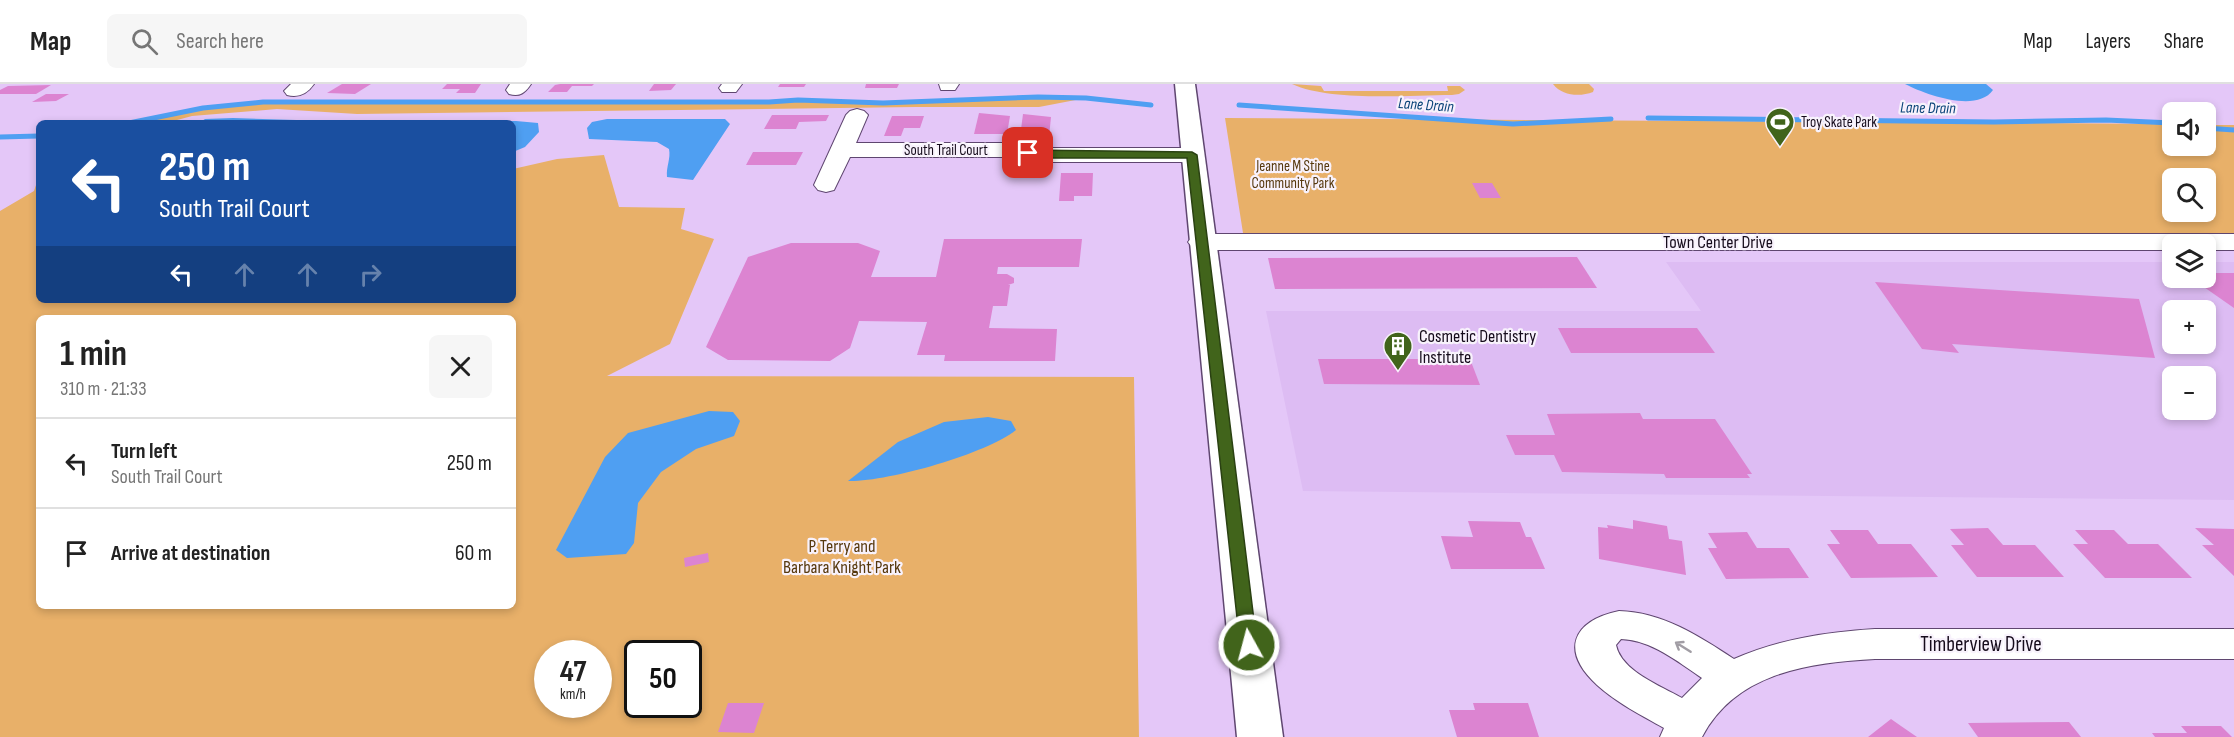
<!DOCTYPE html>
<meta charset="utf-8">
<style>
:root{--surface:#fff;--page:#f6f6f6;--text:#222;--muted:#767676;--line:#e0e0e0}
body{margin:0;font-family:"Sofia Sans Condensed",sans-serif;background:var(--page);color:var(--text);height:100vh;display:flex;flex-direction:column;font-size:22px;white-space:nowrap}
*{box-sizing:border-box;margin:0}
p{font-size:20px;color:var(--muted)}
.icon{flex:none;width:33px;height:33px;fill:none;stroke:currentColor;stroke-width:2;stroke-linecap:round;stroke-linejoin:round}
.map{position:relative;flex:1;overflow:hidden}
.details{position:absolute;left:36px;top:231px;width:480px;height:294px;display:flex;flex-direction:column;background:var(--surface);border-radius:9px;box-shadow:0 3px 9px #0003}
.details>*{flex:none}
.banner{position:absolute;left:36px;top:36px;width:480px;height:183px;border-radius:9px;box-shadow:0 3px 9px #0003;background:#1a4fa0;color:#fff;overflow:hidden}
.buttons{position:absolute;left:2162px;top:18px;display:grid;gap:12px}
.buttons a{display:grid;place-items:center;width:54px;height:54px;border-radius:9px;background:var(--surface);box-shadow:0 3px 9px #0003;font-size:30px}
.speed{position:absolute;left:534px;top:556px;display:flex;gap:12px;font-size:30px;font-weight:700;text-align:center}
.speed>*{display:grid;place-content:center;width:78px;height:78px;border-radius:50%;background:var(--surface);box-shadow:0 3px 9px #0003;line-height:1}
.speed small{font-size:15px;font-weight:400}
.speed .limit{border:3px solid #111;border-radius:9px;background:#fff;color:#111}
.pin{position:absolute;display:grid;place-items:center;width:51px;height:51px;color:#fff;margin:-26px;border-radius:12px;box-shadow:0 3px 9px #0006}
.me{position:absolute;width:66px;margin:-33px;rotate:353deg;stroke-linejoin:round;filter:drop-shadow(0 0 4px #0008)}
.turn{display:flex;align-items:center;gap:21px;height:126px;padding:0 24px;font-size:27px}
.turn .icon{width:78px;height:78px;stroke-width:2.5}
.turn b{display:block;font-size:42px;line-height:51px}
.lanes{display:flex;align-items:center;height:57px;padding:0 24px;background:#0003;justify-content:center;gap:30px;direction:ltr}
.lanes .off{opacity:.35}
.round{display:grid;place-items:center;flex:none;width:63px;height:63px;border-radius:9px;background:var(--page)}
.head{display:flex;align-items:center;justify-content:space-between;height:102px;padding:0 24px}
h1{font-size:36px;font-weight:700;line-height:45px}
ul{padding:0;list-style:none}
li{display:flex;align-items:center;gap:18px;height:90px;padding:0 24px;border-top:2px solid var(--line)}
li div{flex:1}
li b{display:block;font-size:22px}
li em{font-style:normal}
header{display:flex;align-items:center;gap:36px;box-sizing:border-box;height:84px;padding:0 30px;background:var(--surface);border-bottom:2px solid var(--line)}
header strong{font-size:28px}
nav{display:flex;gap:33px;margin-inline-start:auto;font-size:21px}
.search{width:420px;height:54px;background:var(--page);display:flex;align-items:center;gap:15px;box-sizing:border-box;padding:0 21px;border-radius:9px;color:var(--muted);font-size:22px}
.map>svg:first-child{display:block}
.built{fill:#ddbcf3;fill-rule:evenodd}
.green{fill:#e8b069;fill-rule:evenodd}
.water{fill:#4f9ff2}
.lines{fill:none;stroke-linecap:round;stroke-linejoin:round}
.stream{stroke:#4f9ff2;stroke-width:5}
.building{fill:#dc84d1}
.minor-casing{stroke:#5f4670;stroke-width:2}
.major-casing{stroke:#5f4670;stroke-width:3}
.minor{fill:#fff;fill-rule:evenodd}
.major{fill:#fff;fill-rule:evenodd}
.oneway{stroke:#a19da4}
.route{fill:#41641b;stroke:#2a4112;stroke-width:1.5}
.labels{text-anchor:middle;stroke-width:4.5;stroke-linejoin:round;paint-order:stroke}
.far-poi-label{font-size:15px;fill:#150b1b;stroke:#f8f2fc;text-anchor:start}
.far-street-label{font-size:15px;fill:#150b1b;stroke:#f8f2fc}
.far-park-label{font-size:15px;fill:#56380d;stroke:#f8f2fc}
.far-water-label{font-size:16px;font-style:italic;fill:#0a4479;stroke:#f8f2fc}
.street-label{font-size:18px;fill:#150b1b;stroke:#f8f2fc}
.poi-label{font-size:18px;fill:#150b1b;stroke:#f8f2fc;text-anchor:start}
.park-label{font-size:18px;fill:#56380d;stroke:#f8f2fc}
.near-street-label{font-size:21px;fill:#150b1b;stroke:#f8f2fc}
</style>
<header>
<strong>Map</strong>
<div class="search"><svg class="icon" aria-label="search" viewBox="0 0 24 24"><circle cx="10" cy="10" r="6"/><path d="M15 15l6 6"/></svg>Search here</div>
<nav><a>Map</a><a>Layers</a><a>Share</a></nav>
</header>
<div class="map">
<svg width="2234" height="653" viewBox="0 0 2234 653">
<rect width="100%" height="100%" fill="#e4c7f8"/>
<!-- built -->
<path class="built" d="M1666,178H2172V194H2205V178H2234V416L1303,407L1266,227H1701ZM2172,226H2205V260H2172ZM2172,292H2205V326H2172Z"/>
<!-- green -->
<g class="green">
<path d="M1292,0L1321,2L1324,7H1448L1447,2H1460L1465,6L1459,10L1452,11C1408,11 1331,18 1292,0Z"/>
<path d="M1553,0H1589L1594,5L1593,8C1580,13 1562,12 1553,0Z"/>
<path d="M1038,13L1086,14L1039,23H916L357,30L277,25L192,32L166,39H129L203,24L263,18H768L811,15L883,19Z"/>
<path d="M1225,34L2172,40V62H2205V41H2234V150L1243,149ZM2172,94H2205V128H2172Z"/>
<path d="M604,71L619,123L685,124L681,145L714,155L670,260L607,292L1134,293L1139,653H0V127L34,107L39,92V216H513V85L557,75ZM39,234H513V522H39ZM548,570H598V621H548ZM638,570H688V621H638Z"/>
</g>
<!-- water -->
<g class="water">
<path d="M1905,0H1986L1993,6C1977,29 1926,11 1905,0Z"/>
<path d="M233,34L364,38L516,37L538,39L539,48L525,63L513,68V39H199L205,35Z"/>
<path d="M607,35H725L730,40L693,96L667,93C666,82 671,75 669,65L657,58L589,55L587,44L592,38Z"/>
<path d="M709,327L733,328L740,337L734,352L696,365L661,388L638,419L634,459L626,470L567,474L556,466L605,373L628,349Z"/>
<path d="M988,333L1011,337L1016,346C986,370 887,398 848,397L898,358L944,338Z"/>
</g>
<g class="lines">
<!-- stream -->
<g class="stream">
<path d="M1239,21L1513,40L1611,35"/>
<path d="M1648,34L1994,38L2106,36L2172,39"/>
<path d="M129,39L203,24L263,18H769L798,16L883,19L1038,13L1086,14L1151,21"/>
<path d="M2205,44L2234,46"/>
<path d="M0,53L39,52"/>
</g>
</g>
<!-- building -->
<g class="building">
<path d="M342,0H371L355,10L327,9Z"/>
<path d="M447,0H481L475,9H456L460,5H442Z"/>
<path d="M560,0H594L592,2H572L567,8H548L555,1Z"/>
<path d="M654,0H676L671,6L649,7Z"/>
<path d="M780,0H806L804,3H778Z"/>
<path d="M866,0H899L897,4H865Z"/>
<path d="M51,1L36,10H0V6L8,2Z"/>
<path d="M46,10H69L56,17L32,18Z"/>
<path d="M979,29L1010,32L1007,50H974Z"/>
<path d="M1023,30L1051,33L1049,53H1020Z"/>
<path d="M772,31H829L826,37L799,38L796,45H764Z"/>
<path d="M892,32H924L920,44H904L901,52H884Z"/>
<path d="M753,68H803L796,81H746Z"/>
<path d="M1061,89H1093L1092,112H1074V117H1059Z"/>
<path d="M1472,99H1492L1501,114H1480Z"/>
<path d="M944,155H1082L1079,183H998L997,190H1007L1014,194V199L1008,201H1010L1007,222H993L989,244L1057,245L1055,277H944L945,271H917L927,238L859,237L850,264L830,277L728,276L706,263L748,173L791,159H858L880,167L871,193H936Z"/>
<path d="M1577,173L1597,204L1275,205L1268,174Z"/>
<path d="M2205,189H2234V224L2191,194H2205Z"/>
<path d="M1875,198L2139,215L2155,274L1952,260L1959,269L1922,265Z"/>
<path d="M1558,244H1697L1715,269H1571Z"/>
<path d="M1318,275H1470L1480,301L1324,300Z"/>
<path d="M1640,329L1643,335H1715L1752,390H1747L1750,394H1666L1664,390L1562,388L1554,371H1515L1506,351H1555L1547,330Z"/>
<path d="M1633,436L1667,442L1669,455L1682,457L1686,491L1599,475L1598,443L1608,444L1607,441L1633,445Z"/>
<path d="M1468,437L1520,438L1526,453H1531L1545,485H1451L1441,452L1473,453Z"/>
<path d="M1988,444L2003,461H2035L2064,493H1977L1951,461H1964L1950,445Z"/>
<path d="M2195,444L2234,445V492L2202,461H2214Z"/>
<path d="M1830,446H1868L1878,460H1911L1938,493L1851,494L1827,460H1840Z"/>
<path d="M2075,446H2114L2128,460H2158L2192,494H2105L2073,460H2088Z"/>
<path d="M1747,448L1757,464H1789L1809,494L1726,495L1708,464H1717L1708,449Z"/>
<path d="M708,469L709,478L685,483L684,474Z"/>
<path d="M728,619H764L754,649L718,648Z"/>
<path d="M1473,619H1528L1539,653H1457L1449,626H1475Z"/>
<path d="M1891,635L1901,642L1917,653H1868Z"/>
<path d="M2069,638L2081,653H1978L1968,639Z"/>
<path d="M2181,642H2221L2232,653H2155L2152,649H2187Z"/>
</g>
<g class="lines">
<!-- minor casing -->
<g class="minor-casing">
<g id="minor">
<path d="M291,0H314C307,10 298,14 287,11L284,7Z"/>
<path d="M510,0H531C525,9 520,13 509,10L506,6Z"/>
<path d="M722,0H742L736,8H722L719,4Z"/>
<path d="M939,0H959L955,6H941Z"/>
<path d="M857,25L864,27L868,31L856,59H1005L1052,64H1192L1200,66L1203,71L1200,76L1192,78H1052L1005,73H850L834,106L826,108L818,106L814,101L846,31L850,27Z"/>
<path d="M1201,150H2234V166H2205V160H2172V166H1201L1192,163L1188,158L1192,153Z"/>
<path d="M1619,527C1662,528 1699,552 1734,575C1779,555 1827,548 1875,545H2234V575H1875C1809,579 1736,588 1702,653H1660L1664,644C1641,631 1617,619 1597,601C1560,567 1572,537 1619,527ZM1621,555C1651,556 1677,577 1702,594L1682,614C1661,602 1621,587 1616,561Z"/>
</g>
</g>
<!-- major casing -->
<g class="major-casing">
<path id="major" d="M1175,0H1195L1283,653H1237Z"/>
</g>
<!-- minor -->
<use href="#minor" class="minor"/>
<!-- major -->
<use href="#major" class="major"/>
</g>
<!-- one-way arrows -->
<defs><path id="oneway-shaft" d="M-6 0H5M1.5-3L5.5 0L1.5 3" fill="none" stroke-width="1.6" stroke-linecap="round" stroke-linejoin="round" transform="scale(1.5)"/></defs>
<use class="oneway" href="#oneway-shaft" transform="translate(1683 563) rotate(-148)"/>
<!-- route -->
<path class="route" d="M1025,66L1192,68L1197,71L1257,561L1255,565L1249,567L1243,565L1240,561L1187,74H1052L1025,71Z"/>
<!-- icons -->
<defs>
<g id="stadium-pin" transform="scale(1.5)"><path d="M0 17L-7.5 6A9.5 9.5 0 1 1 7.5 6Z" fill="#41641b" stroke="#f8f2fc"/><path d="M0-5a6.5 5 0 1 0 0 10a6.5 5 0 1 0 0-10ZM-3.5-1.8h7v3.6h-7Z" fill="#fff"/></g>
<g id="building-pin" transform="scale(1.5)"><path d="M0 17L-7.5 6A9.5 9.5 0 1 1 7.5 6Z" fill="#41641b" stroke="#f8f2fc"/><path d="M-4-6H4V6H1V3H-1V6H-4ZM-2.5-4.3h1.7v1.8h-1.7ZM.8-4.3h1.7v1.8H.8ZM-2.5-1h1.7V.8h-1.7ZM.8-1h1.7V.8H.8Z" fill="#fff"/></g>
</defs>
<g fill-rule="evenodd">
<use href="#stadium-pin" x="1780" y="38"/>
<use href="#building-pin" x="1398" y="262"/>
</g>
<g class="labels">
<!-- far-poi labels -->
<g class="far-poi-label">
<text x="1801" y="43">Troy Skate Park</text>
</g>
<!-- far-street labels -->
<g class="far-street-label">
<text x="946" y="71">South Trail Court</text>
</g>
<!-- far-park labels -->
<g class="far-park-label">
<text x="1293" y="87">Jeanne M Stine<tspan x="1293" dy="17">Community Park</tspan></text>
</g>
<!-- far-water labels -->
<g class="far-water-label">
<text transform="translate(1426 20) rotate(4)" y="6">Lane Drain</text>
<text transform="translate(1928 23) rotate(1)" y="6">Lane Drain</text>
</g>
<!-- street labels -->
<g class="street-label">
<text x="1718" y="164">Town Center Drive</text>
</g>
<!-- poi labels -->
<g class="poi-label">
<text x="1419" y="258">Cosmetic Dentistry<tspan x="1419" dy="21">Institute</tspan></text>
</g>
<!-- park labels -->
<g class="park-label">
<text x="842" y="468">P. Terry and<tspan x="842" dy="21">Barbara Knight Park</tspan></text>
</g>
<!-- near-street labels -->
<g class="near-street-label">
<text x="1981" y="567">Timberview Drive</text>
</g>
</g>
</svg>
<div class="buttons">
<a><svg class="icon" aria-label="sound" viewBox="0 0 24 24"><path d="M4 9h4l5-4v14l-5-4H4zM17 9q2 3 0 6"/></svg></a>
<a><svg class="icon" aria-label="search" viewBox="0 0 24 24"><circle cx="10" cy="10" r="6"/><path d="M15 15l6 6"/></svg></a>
<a><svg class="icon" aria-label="layers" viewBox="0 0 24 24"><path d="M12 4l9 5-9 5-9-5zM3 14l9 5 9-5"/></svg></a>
<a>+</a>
<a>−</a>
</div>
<div class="speed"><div>47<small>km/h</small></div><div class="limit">50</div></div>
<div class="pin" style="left:1028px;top:69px;background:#d93025"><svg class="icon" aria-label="arrive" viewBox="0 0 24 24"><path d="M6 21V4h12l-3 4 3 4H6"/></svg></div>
<svg class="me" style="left:1249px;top:561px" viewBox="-20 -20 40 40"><circle r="17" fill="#41641b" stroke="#fff" stroke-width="3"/><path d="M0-11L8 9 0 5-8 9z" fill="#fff"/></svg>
<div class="banner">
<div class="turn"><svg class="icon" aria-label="left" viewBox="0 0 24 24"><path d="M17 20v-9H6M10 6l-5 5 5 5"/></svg><div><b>250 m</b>South Trail Court</div></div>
<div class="lanes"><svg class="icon" aria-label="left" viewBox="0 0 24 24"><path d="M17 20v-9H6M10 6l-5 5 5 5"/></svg><svg class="icon off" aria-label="ahead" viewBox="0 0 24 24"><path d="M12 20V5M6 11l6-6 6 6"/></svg><svg class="icon off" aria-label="ahead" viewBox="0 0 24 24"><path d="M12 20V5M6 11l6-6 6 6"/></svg><svg class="icon off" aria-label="right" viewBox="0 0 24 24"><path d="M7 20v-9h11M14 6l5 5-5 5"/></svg></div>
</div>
<section class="details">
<div class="head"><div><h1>1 min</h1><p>310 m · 21:33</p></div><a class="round"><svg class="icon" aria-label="close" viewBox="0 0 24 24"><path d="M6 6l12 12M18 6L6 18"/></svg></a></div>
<ul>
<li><svg class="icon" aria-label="left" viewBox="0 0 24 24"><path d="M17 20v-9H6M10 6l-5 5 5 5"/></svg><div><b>Turn left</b><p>South Trail Court</p></div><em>250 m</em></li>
<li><svg class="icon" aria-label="arrive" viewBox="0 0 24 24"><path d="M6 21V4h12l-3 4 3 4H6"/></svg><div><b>Arrive at destination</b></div><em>60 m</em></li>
</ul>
</section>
</div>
